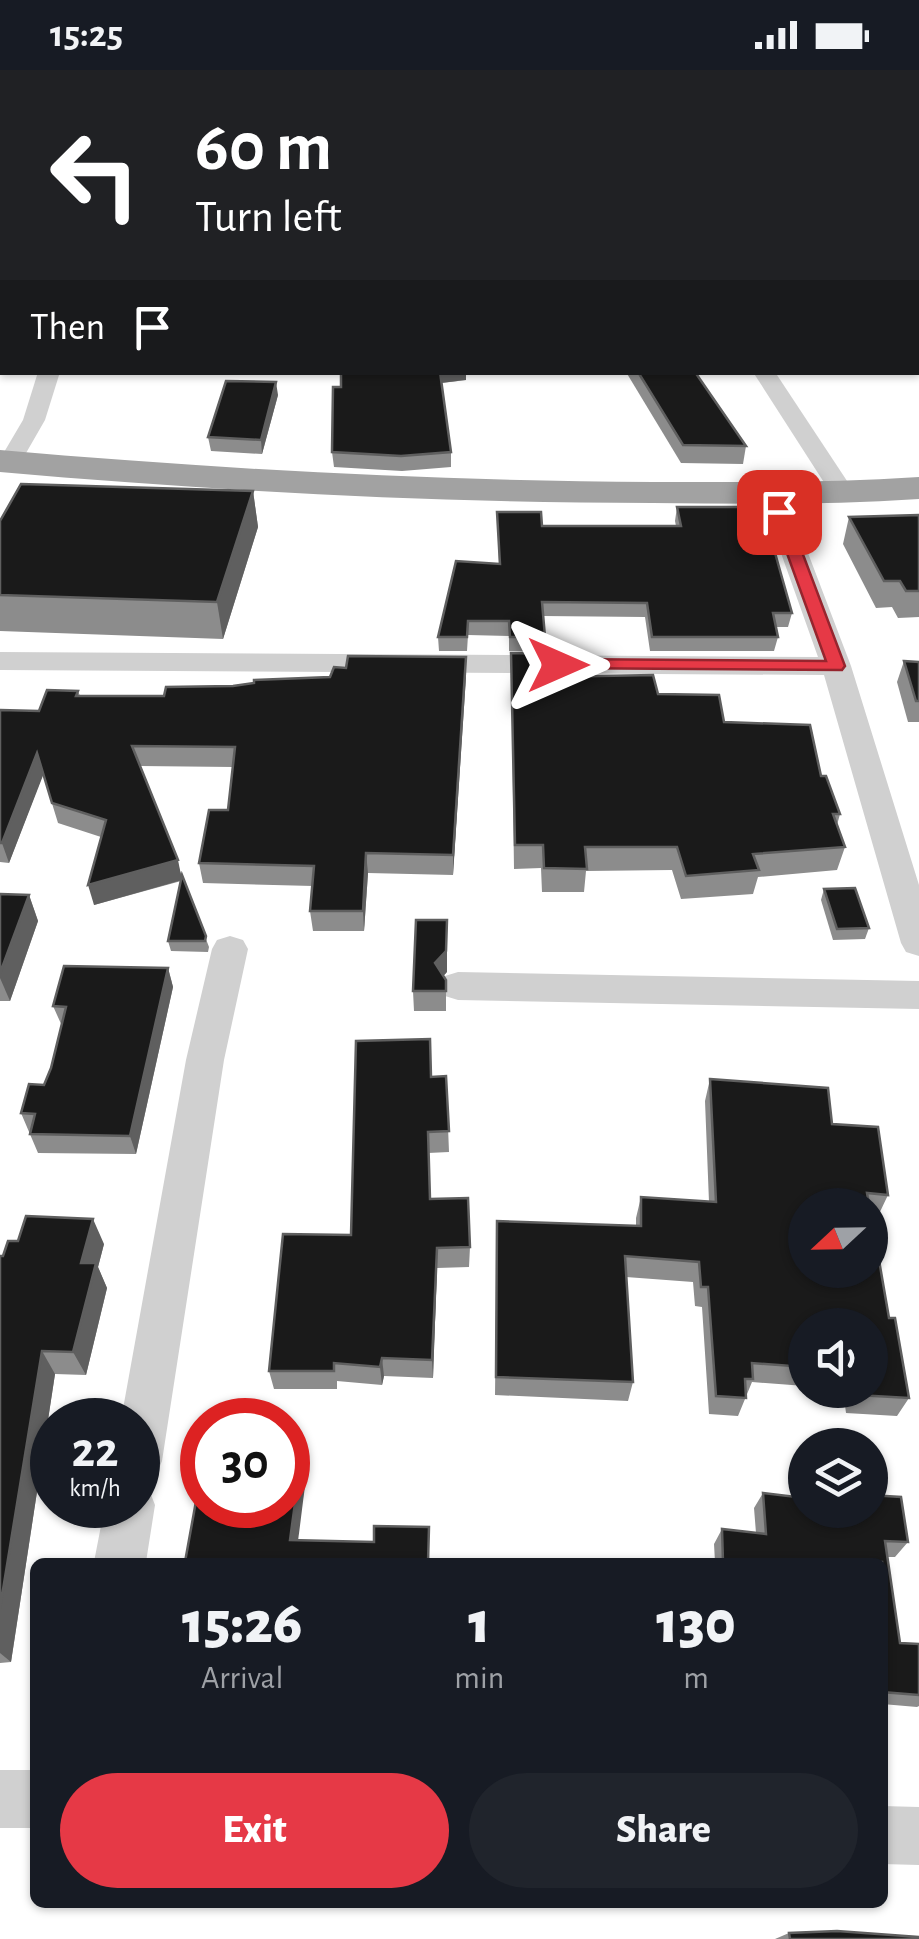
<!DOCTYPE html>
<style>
:root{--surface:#171b24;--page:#20242c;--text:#f1f3f6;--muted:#9ea1a6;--accent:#e63946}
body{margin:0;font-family:"Alegreya Sans",sans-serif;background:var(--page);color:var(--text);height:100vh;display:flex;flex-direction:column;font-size:38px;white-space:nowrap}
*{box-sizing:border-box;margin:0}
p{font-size:32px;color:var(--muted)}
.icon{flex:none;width:55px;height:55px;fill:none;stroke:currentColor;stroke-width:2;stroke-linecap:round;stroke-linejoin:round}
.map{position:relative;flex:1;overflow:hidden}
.panel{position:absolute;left:30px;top:1488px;width:858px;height:350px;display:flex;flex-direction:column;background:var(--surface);border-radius:15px;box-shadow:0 2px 8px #0004}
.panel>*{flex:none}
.banner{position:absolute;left:0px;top:0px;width:920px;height:305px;box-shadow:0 2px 8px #0004;background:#202124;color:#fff;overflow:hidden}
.needle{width:65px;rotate:248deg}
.tools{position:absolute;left:788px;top:1118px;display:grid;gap:20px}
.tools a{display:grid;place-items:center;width:100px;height:100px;border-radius:50%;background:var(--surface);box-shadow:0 2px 8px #0004;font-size:50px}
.speed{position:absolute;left:30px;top:1328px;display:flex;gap:20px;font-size:50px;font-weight:700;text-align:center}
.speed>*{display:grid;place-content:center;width:130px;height:130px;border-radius:50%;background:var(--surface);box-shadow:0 2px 8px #0004;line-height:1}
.speed small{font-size:25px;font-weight:400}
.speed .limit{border:15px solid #d22;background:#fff;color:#111}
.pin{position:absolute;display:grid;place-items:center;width:85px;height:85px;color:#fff;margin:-42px;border-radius:20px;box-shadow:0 5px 15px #0006}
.me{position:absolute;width:110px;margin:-55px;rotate:90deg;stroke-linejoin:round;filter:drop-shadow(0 0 8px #0008)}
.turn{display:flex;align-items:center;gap:35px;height:210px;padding:0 30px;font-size:45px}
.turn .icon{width:130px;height:130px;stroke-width:2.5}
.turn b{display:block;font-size:70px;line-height:85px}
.then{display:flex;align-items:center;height:95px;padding:0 30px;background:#0003;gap:20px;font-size:38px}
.eta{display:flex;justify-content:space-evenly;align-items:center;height:170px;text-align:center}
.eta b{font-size:60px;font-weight:800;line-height:70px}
.primary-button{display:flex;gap:20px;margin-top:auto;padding:20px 30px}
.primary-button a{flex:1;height:115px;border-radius:60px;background:var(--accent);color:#fff;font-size:40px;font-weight:800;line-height:115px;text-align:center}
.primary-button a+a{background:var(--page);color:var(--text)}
.status{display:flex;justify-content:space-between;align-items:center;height:70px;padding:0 50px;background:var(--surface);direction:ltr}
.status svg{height:28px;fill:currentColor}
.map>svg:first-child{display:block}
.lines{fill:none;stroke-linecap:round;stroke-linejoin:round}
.minor{fill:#d0d0d0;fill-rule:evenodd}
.trunk{fill:#a2a2a2;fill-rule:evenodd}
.wall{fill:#8c8c8c}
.shaded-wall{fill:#5f5f5f}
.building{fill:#1a1a1a;stroke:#5f5f5f;stroke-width:2.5}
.route{fill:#e63946;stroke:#96252e;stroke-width:2.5}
</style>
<div class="status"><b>15:25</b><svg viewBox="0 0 49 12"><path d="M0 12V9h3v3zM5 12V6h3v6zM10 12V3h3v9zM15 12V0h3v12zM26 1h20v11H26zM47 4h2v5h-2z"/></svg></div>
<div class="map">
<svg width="919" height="1869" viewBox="0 0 919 1869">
<rect width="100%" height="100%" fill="#fff"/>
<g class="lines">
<!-- minor -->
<g class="minor">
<rect x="76" y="0" width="14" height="2"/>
<path d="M550,0H565L566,2H552Z"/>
<rect x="918" y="241" width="1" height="12"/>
<path d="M38,302H60L45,350L18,397H2L0,389L23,350Z"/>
<path d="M753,302H775L855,423L852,428H834Z"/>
<path d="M779,433L792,441L851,596L919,815V886L906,882L901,873L824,605L0,600V582L818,587L766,441Z"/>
<path d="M230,866L243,870L248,879L224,990L162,1391L155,1408L141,1414L148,1417L155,1435L146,1492H94L105,1435H138V1350H121L186,990L212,879L217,870Z"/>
<path d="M458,902L919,911V939L458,930L445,926L439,916L445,906Z"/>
<rect x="0" y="1700" width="35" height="58"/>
<path d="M882,1736L919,1737V1795L882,1794Z"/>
</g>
<!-- trunk -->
<path class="trunk" d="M0,380C218,399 434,411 653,412C742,412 830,413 919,407V429C830,435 742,434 653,433C434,433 218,421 0,402Z"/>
</g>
<!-- wall -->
<g class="wall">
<path d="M0,0H50L48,2H2V66H0Z"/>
<path d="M830,0H919V157H918V2H833Z"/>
<path d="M0,139H2V302H11L10,305H0Z"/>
<path d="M918,178H919V231L918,229Z"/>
<path d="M626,302H695L746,376L743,394L681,393Z"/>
<path d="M466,310L442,313L451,382V397L402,401L334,397L332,382L341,317Z"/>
<path d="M278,325L262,384L211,381L208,367Z"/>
<path d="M253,421L258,457L223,569L0,561V451Z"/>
<path d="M677,437L792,543L788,557H776L778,567L774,581H650L645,547L543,546L544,582L509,581V566L468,565L467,581H439L438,567L499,494L497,442L542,456H676L675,451Z"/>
<path d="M919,445V547L898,548L892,537L876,538L843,474L849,447Z"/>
<path d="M511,583L549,607L658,624L724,652L821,706L840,744L837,755L845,777L837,800L758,807L753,824L681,829L672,800L586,801L584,822H542L541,798L514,799Z"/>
<path d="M466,587L453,805L368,803L364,861H313L310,841L313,816L203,813L199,793L228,740L233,697L140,696L209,877L208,882L171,881L168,871L181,811L94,835L101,767L58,753L43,704L9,793L0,792V640L39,641L78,621L80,626H164L233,616L330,607L346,598Z"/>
<path d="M904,591L919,592V652H908L897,612Z"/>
<path d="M824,819L869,858L865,869L833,870L821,830Z"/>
<path d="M0,824L29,825L38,851L10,931H0Z"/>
<path d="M168,898L173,917L136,1084L38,1083L21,1043L44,1015L51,998L62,956L53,936Z"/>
<path d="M447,902L443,906L446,910V941H414L413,921Z"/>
<path d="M446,1006L449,1082L428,1083L430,1129L470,1177L469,1197L437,1198L433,1308L384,1306L382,1315L337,1311V1319H274L269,1301L351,1165L431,1007Z"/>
<path d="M710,1009L832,1054L888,1125L878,1146L871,1145L889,1248L909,1328L897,1346L846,1343L843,1320H870V1255H805V1316L752,1312L738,1346L709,1344L702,1237L695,1236L693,1212L626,1207L633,1312L628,1331L495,1325L497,1151L636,1156V1148L641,1127L709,1132L705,1031Z"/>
<path d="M104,1174L98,1197L107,1218L86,1305L55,1304L11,1592L0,1593V1186Z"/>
<path d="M763,1423L908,1472L895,1487H888L900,1573L919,1574V1636L917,1637L882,1634V1492H715L714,1474L722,1459L756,1463L754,1438Z"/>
<path d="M789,1863L919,1869H775Z"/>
</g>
<!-- shaded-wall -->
<g class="shaded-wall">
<path d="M32,0H50L48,2H30Z"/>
<path d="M492,0H509V2H469Z"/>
<path d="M440,302H466V310L440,313Z"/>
<path d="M276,312L278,325L262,384L261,370Z"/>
<path d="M253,421L258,457L223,569L217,532Z"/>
<path d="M466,587V607L453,805V785Z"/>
<path d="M37,683L44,703L9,793L2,773Z"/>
<path d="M366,783L368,803L364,861L363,841Z"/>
<path d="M178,790L182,810L94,835L88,815Z"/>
<path d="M29,825L38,851L10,931L0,908V903Z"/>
<path d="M447,850V902L436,914L435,893Z"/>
<path d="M168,898L173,917L136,1084L130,1066Z"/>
<path d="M93,1149L104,1174L98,1197L107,1218L86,1305L73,1282L81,1193Z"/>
<path d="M437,1178V1198L433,1308L432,1290Z"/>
<path d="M42,1281L55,1304L11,1592L0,1583V1538Z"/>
<path d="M382,1288L384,1306L382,1315L380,1297Z"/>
<path d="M301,1389L306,1408L296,1487L290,1470Z"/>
</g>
<!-- building -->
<g class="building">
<path d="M0,0H32L30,2H2V49H0Z"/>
<rect x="119" y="0" width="100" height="2"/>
<path d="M223,0H357L358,2H224Z"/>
<path d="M670,0H789L794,2H675Z"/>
<path d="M852,0H919V61L918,60V2H855Z"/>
<path d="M918,66L919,67V138H918Z"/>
<rect x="0" y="139" width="2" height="145"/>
<path d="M341,302H440L451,382L401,386L332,382L333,317H341Z"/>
<path d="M638,302H695L746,376L683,375Z"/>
<path d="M226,311L276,312L261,370L208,367Z"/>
<path d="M21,414L253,421L217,532L0,525V451Z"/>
<path d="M677,437H762L792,543H773L778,567H652L647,533L542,532L545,567H510L509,551H468L467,567H438L456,491L500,494L497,442H541L542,456H681Z"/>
<path d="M919,445V521H906L900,511H884L849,447Z"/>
<path d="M511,583L547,584L549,607L653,605L658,624L719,625L724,652L810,655L821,706H826L840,744H833L845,777L753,784L759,800L686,806L677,777H585L587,799L544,798L543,775H515Z"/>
<path d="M348,586L466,587L453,785L366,783L363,841H310L314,796L199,793L209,740H228L235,677L132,676L178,790L88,815L106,750L52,733L37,683L2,773H0V640L39,641L47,620L78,621L76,626H164L166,617L233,616L254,613V610L330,607L334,597L346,598Z"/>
<path d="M904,591L919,592V631H916Z"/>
<path d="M182,805L206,866L205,871H168Z"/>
<path d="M855,818L869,858L837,859L824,819Z"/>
<path d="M0,824L29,825L0,903Z"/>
<path d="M416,850H447L446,881L435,893L446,910V921H413Z"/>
<path d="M64,896L168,898L130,1066L30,1064L35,1044L21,1043L29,1014L44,1015L51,998L66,937L53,936Z"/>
<path d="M430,969L431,1007L446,1006L449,1061L428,1062L430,1129L468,1128L470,1177L437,1178L432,1290L382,1288L380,1297L334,1293V1301H269L283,1164L351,1165L356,971Z"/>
<path d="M710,1009L828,1018L832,1054L878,1057L888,1125L867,1123L869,1135H805V1200H870V1138L889,1248H895L909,1328L857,1325L856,1320H870V1255H805V1297L752,1293L753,1309H745L746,1328L716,1326L708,1217H701L699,1192L625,1186L633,1312L496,1307L497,1151L641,1156V1127L716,1132Z"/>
<path d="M26,1146L93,1149L81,1193H96L73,1282L42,1281L0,1538V1186H3L8,1171H18Z"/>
<path d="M288,1388L301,1389L290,1470L374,1472V1456L429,1457L428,1492H185L202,1398V1435H288Z"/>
<path d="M763,1423L805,1428V1440H870V1425L901,1427L908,1472L885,1471L900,1573L919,1574V1625L882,1622V1492H723L722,1459L766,1464Z"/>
<path d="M837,1861L919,1867V1869H790L789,1863Z"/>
</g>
<!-- route -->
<path class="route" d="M779,437L787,442L845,596L842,600L551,598V591L558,589L826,591L772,442Z"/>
</svg>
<div class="tools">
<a><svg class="needle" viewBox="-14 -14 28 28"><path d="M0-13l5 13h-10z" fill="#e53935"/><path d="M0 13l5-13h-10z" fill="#9ea1a6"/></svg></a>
<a><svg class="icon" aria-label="sound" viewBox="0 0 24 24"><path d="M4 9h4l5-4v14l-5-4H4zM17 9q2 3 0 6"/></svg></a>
<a><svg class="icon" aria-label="layers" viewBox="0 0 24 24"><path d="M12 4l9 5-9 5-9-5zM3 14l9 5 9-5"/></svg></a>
</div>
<div class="speed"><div>22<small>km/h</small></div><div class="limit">30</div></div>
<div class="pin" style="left:779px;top:442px;background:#d93025"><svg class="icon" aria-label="arrive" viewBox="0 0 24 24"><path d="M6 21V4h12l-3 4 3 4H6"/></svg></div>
<svg class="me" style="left:558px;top:595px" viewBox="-20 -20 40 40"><path d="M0-17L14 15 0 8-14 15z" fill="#e63946" stroke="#fff" stroke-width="4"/></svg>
<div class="banner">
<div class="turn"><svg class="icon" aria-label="left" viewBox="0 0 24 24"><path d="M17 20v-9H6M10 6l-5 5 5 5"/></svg><div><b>60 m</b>Turn left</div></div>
<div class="then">Then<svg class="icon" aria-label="arrive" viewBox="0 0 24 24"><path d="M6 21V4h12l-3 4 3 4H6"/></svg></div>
</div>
<section class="panel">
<div class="eta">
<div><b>15:26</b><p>Arrival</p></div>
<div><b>1</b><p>min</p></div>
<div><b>130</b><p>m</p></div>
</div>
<div class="primary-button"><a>Exit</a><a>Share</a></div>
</section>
</div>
